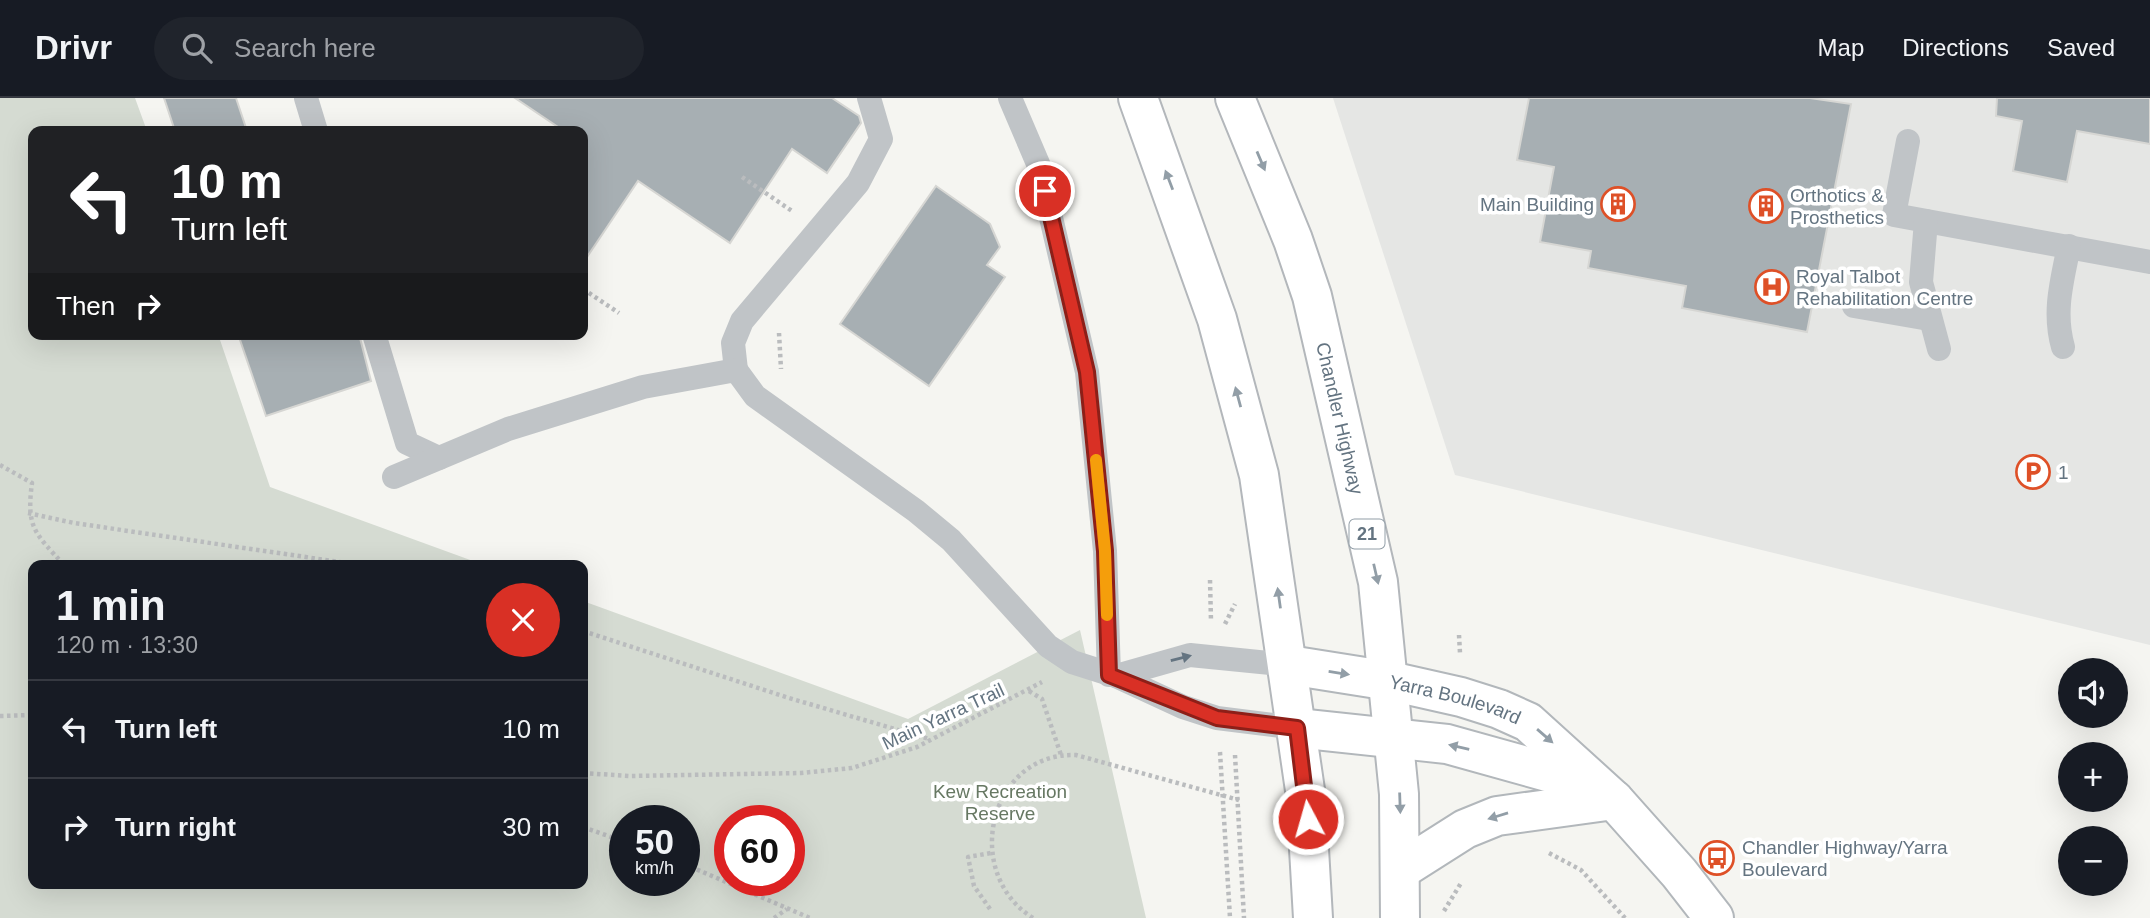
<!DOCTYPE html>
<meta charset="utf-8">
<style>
:root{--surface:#171b24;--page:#20242c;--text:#f1f3f6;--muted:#9ea1a6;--line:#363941}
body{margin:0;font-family:Arial,sans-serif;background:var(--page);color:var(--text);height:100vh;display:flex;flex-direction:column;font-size:26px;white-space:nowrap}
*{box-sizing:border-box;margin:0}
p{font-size:23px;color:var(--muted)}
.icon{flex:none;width:38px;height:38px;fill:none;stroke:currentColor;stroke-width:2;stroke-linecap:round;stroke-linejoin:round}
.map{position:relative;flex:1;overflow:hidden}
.drawer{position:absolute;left:28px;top:462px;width:560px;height:329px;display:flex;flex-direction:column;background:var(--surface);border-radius:14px;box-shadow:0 7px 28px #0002}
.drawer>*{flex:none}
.guide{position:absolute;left:28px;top:28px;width:560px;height:214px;border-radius:14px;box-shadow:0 7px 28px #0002;background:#202124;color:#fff;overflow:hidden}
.buttons{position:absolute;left:2058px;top:560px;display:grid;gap:14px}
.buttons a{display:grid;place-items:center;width:70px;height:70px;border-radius:50%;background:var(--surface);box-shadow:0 7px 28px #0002;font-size:35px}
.speed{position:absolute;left:609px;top:707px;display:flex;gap:14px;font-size:35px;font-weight:700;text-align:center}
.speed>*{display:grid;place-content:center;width:91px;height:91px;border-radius:50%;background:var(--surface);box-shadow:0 7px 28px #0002;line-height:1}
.speed small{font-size:18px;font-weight:400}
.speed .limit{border:10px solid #d22;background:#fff;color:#111}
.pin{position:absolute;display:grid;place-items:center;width:60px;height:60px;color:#fff;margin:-30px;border:4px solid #fff;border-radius:50%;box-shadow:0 2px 7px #0007}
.me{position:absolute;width:77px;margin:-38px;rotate:354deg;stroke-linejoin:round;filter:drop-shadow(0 0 5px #0008)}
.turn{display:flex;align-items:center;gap:24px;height:147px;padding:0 28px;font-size:32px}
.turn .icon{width:91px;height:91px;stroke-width:2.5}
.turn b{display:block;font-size:49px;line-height:60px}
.then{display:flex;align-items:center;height:66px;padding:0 28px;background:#0003;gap:14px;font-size:26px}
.round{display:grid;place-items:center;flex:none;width:74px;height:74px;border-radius:37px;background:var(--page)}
.head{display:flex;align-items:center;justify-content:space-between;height:119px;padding:0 28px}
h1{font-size:42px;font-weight:700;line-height:52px}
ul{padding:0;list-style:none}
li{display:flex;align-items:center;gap:21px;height:98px;padding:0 28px;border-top:2px solid var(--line)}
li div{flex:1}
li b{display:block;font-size:26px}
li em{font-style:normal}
header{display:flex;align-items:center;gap:42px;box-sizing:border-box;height:98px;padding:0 35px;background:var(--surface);border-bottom:2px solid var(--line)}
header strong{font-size:33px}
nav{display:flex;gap:38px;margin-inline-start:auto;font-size:24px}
.search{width:490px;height:63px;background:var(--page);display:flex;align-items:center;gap:18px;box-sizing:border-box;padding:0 24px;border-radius:38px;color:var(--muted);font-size:26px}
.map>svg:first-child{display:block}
.built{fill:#e5e6e4}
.green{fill:#d5dbd2;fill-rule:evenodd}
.building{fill:#a7afb3;stroke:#d6d6d3;stroke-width:2}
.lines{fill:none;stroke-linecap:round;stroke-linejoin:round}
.secondary-casing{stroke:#b2b7bb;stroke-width:42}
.primary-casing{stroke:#b3b7bb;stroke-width:42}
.path{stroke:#babcbe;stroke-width:4.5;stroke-dasharray:3.5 3.5;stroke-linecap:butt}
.lane{stroke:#c0c4c7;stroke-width:24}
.secondary{stroke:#fff;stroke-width:38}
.primary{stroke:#fff;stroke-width:38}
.oneway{fill:#929ea7}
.oneway2{fill:#647481}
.route-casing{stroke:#8d1f18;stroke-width:18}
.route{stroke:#d93025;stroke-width:12}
.slow{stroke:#f59e0b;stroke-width:12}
.labels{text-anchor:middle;stroke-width:7;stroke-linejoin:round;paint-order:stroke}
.shield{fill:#fff;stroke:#929ea7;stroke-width:2}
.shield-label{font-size:18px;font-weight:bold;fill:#647481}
.poi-label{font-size:19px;fill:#647481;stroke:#fff;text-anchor:start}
.street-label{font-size:19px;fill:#647481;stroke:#fff}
.park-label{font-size:19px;fill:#677863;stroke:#fff}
</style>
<header>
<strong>Drivr</strong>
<div class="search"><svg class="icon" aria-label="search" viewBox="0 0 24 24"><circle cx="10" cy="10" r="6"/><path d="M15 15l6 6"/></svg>Search here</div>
<nav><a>Map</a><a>Directions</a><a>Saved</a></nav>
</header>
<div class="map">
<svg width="2150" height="820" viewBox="0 0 2150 820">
<rect width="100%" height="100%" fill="#f5f5f1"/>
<!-- built -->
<path class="built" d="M1333,0H2150V547L1455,377Z"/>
<!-- green -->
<path class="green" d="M0,0H135L147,33H33V236H218L270,389L484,467H33V786H583V503L908,621L1080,532L1146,820H0ZM625,723H684V782H625ZM730,723H789V782H730Z"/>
<!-- building -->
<g class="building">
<path d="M164,0H236L247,33H175Z"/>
<path d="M515,0H832L859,18L861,25L827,75L792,51L730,145L638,83L583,165V33H564Z"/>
<path d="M1529,0H1810L1851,6L1807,234L1682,210L1686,188L1588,170L1591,153L1540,144L1554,69L1517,62Z"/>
<path d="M1997,0H2150V46L2077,33L2067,84L2013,73L2022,23L1996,18Z"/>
<path d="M936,88L990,126L1000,149L987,167L1005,179L929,288L840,226Z"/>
<path d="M238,236H359L371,283L266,318Z"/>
</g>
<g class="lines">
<!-- secondary casing -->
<g class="secondary-casing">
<g id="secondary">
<path id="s1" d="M1289,567L1390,583L1461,599L1499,611L1528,624L1614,702L1679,775L1714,820"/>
<path d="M1297,630L1447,646L1594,687"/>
<path d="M1402,771L1465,731L1497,718L1614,702"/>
</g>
</g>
<!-- primary casing -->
<g class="primary-casing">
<g id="primary">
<path d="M1138,0L1217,221L1259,377L1306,699L1313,820"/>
<path id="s2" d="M1235,0L1293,142L1312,198L1378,484L1399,696L1400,820"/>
</g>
</g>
<!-- path -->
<g class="path">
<path d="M742,79L792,113"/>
<path d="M583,191L619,215"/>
<path d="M779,235L781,271"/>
<path d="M0,367L32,385C26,430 35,435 64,467"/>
<path d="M28,415L74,425L360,467"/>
<path d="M1210,482L1211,523"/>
<path d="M1225,526L1235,506"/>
<path d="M583,533L789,600L929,641"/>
<path d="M1459,537L1460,555"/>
<path d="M1029,593L1042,601L1061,657"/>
<path d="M0,618L33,617"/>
<path d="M1220,654L1230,820"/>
<path d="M1235,657L1244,820"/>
<path d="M583,675L629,678L801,675L852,670L917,649L1042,584"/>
<path d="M583,729L625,744"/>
<path d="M1549,755L1581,772L1625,820"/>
<path d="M684,766L810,820"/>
<path d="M990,811L974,788L968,759L991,755"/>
<path d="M1444,813L1461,785"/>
<path d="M774,820L787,811"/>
<path d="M1033,820C961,775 989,654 1076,657L1239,702"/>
</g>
<!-- lane -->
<g class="lane">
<path d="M306,0L316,33"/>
<path d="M1010,0L1039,68L1087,274L1105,453L1109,577"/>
<path d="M1908,43L1894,117L2150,164"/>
<path d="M1926,123L1921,184L1939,251"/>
<path d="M1854,208L1929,221"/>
<path d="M374,236L407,345L439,360"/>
<path d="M2063,249C2053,214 2062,183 2069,148"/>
<path d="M736,272L733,245L742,223L858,85L881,41L869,0"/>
<path d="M394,379L508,331L643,289L736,272L755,298L916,413L951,442L1048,548L1072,564L1116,578L1183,609L1217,620L1297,630"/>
<path d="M1116,578L1190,557L1289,567"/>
</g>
<!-- secondary -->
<use href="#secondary" class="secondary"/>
<!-- primary -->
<use href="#primary" class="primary"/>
</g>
<!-- one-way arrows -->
<defs><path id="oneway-solid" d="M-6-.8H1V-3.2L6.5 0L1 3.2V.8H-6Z" transform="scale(1.75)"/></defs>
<g class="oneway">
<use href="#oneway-solid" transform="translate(1261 63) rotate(67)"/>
<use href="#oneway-solid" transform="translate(1169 82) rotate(-111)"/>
<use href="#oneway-solid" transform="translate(1238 299) rotate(-105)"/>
<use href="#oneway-solid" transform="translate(1376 476) rotate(77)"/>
<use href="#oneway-solid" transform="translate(1279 500) rotate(-98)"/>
<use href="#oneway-solid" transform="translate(1339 575) rotate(9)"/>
<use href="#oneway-solid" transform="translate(1545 638) rotate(41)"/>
<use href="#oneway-solid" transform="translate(1459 649) rotate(-167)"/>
<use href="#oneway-solid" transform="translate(1400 705) rotate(88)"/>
<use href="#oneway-solid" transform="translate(1498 718) rotate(163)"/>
</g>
<use class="oneway2" href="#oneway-solid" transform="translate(1181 560) rotate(-14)"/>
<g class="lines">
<!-- route casing -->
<g class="route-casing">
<path id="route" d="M1045,93L1087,274L1105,453L1109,577L1217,620L1297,630L1308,721"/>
</g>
<!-- route -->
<use href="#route" class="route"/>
<!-- slow -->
<path class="slow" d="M1096,362L1105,453L1107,517"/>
</g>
<!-- icons -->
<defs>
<g id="building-ring" transform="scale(1.75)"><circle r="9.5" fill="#fff" stroke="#de5027" stroke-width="1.5"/><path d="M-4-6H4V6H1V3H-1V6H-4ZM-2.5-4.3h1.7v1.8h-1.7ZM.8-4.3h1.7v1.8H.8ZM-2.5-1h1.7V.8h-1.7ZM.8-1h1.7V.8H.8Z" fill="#de5027"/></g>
<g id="hospital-ring" transform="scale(1.75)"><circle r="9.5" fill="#fff" stroke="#de5027" stroke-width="1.5"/><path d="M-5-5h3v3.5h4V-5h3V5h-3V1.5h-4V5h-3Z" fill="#de5027"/></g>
<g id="parking-ring" transform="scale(1.75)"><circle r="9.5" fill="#fff" stroke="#de5027" stroke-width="1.5"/><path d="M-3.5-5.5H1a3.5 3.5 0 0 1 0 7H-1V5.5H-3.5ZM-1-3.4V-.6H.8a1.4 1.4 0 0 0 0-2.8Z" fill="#de5027"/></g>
<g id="bus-ring" transform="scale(1.75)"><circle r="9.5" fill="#fff" stroke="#de5027" stroke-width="1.5"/><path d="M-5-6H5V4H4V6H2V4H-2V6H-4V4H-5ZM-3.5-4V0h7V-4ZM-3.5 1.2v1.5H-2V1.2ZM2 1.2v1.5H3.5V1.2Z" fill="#de5027"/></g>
</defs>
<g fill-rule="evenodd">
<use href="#building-ring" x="1618" y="106"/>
<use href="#building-ring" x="1766" y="108"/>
<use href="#hospital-ring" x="1772" y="189"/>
<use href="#parking-ring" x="2033" y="374"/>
<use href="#bus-ring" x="1717" y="760"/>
</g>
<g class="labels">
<!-- shield labels -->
<rect class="shield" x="1349.5" y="421.5" width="35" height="29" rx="5"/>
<g class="shield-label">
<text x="1367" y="442">21</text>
</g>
<!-- poi labels -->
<g class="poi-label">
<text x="1790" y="104">Orthotics &amp;<tspan x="1790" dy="22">Prosthetics</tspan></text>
<text x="1594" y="113" text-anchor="end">Main Building</text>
<text x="1796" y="185">Royal Talbot<tspan x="1796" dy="22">Rehabilitation Centre</tspan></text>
<text x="2058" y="381">1</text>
<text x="1742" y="756">Chandler Highway/Yarra<tspan x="1742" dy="22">Boulevard</tspan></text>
</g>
<!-- street labels -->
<g class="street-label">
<text dy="7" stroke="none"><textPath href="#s2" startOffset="338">Chandler Highway</textPath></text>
<text dy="7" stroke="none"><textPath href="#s1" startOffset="170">Yarra Boulevard</textPath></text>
<text transform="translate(943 618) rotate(-25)" y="7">Main Yarra Trail</text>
</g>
<!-- park labels -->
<g class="park-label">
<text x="1000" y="700">Kew Recreation<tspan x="1000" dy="22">Reserve</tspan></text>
</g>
</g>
</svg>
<div class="buttons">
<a><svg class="icon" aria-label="sound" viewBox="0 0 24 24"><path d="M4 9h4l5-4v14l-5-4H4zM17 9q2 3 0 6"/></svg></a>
<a>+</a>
<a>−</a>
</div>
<div class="speed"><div>50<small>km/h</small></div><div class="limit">60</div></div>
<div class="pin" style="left:1045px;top:93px;background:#d93025"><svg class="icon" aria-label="arrive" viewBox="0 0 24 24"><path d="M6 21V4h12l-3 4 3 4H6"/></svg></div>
<svg class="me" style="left:1308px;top:721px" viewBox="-20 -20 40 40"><circle r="17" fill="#d93025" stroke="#fff" stroke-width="3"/><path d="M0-11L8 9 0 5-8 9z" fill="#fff"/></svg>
<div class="guide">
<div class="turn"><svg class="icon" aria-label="left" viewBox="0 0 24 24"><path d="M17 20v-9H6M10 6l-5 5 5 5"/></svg><div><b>10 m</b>Turn left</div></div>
<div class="then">Then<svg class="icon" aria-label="right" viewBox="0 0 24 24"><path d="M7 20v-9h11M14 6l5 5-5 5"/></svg></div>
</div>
<section class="drawer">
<div class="head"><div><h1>1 min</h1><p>120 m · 13:30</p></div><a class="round" style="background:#d93025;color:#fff"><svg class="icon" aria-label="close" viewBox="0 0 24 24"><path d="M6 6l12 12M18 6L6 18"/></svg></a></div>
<ul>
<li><svg class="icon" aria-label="left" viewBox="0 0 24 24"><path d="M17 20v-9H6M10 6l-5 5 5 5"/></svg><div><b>Turn left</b></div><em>10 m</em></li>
<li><svg class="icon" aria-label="right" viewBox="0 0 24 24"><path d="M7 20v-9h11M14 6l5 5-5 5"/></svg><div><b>Turn right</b></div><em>30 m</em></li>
</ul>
</section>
</div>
